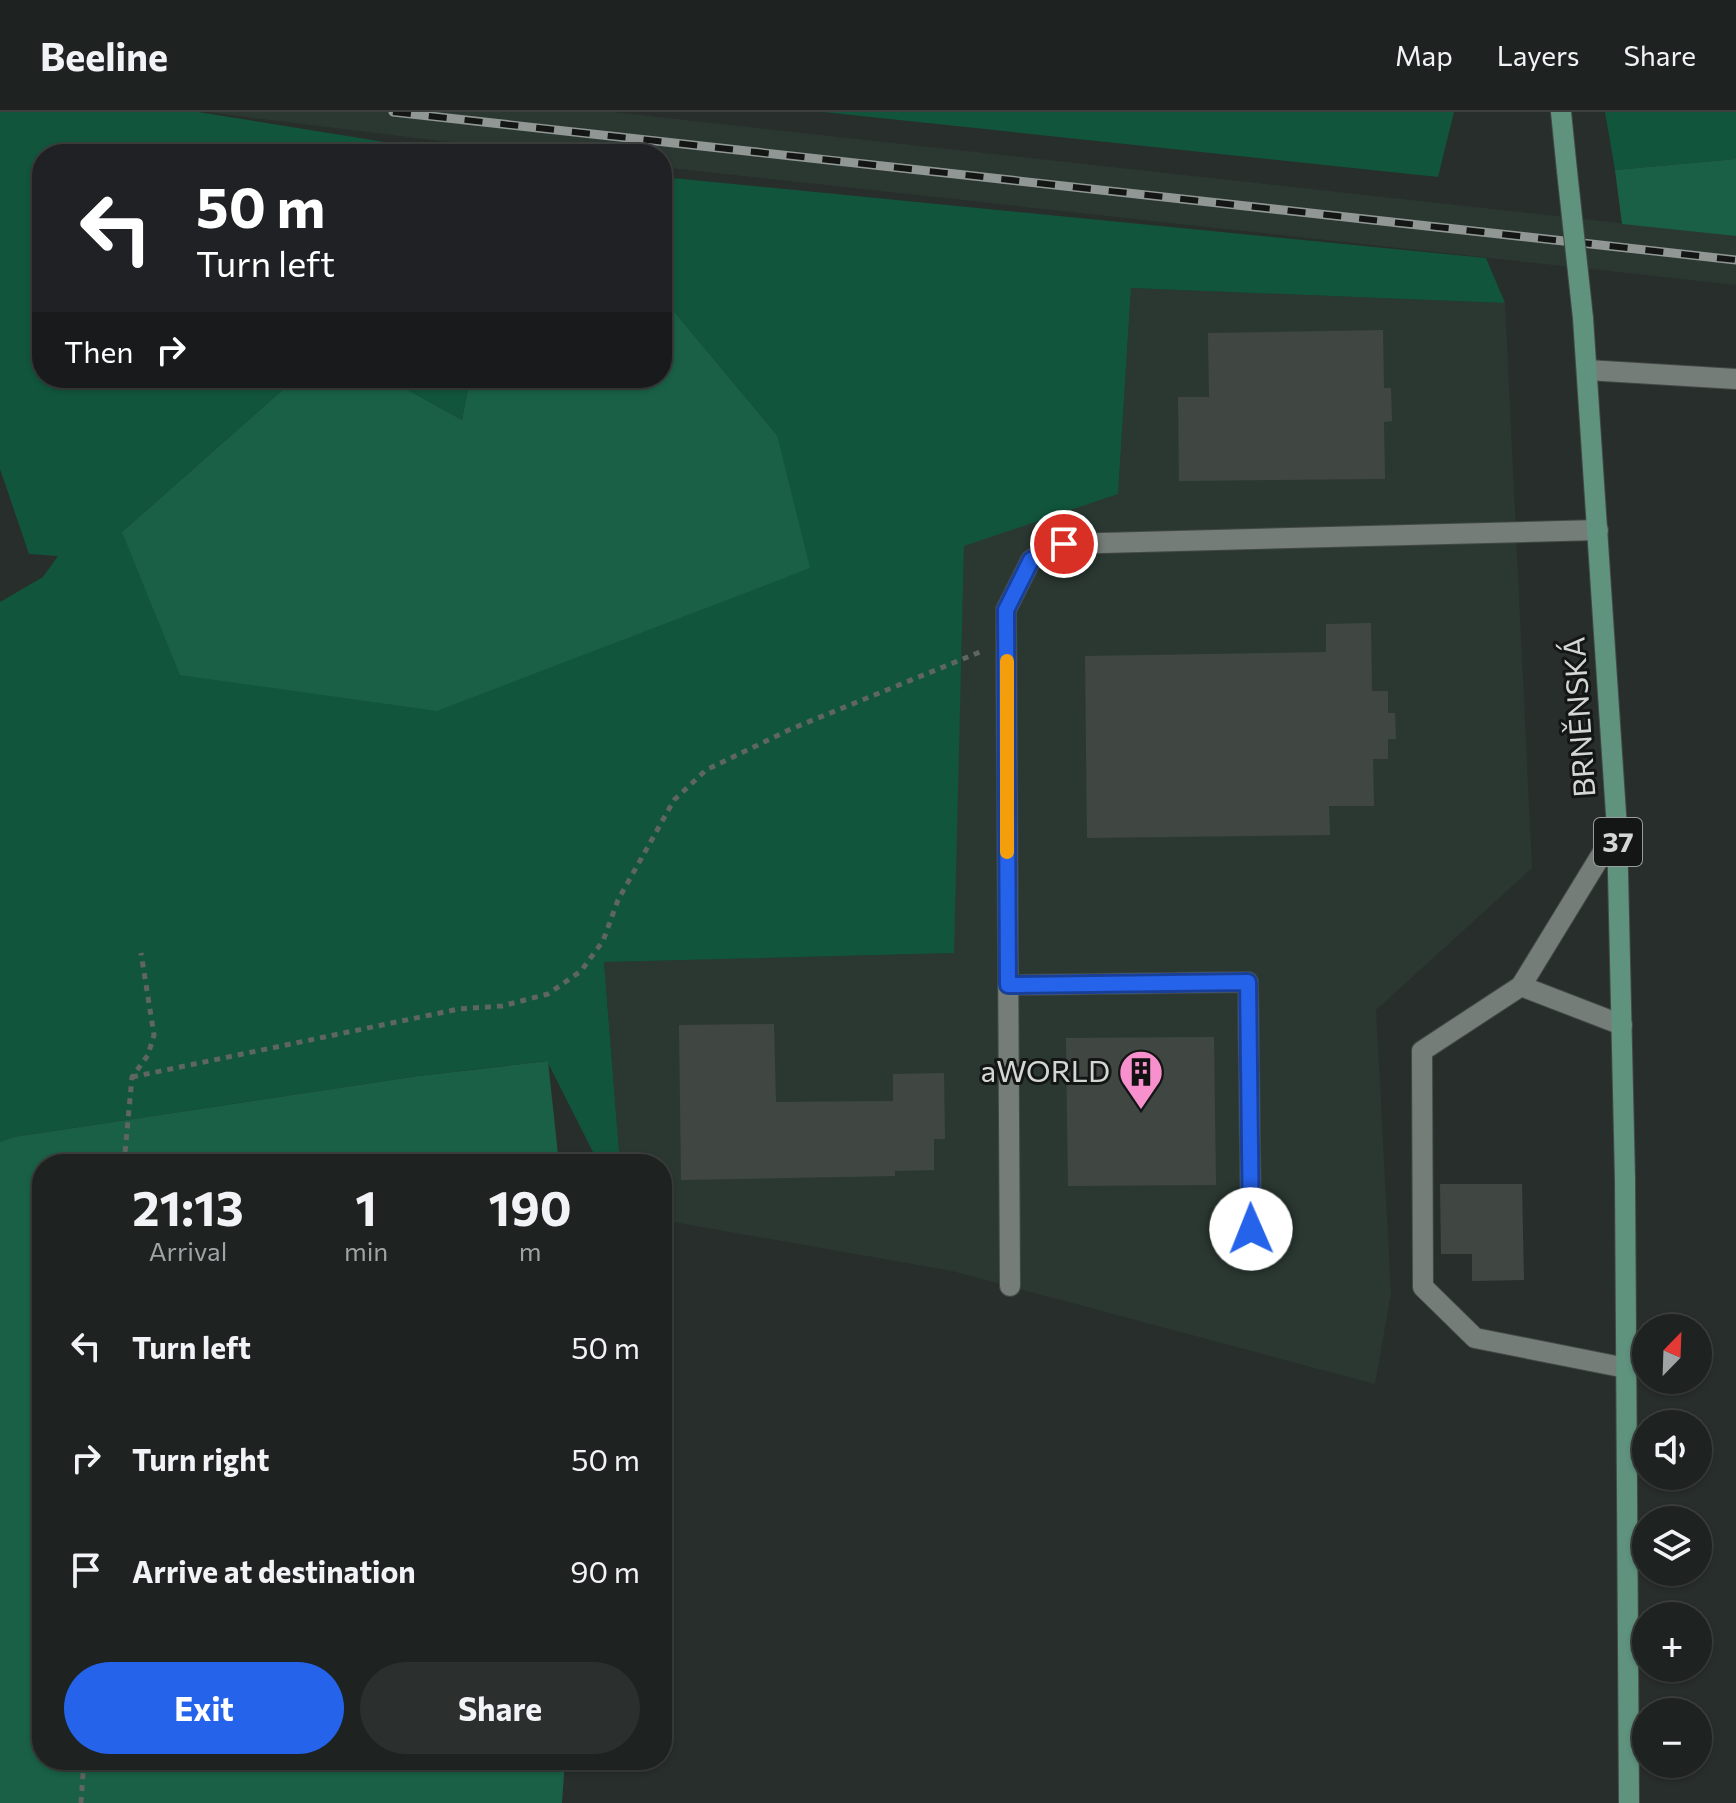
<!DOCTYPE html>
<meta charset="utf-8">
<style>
:root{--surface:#1e2220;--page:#2b2f2d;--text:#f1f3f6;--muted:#a1a4a5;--line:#3c3f3e;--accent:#2563eb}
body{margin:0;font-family:Commissioner,sans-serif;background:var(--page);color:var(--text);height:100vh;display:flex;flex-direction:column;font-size:30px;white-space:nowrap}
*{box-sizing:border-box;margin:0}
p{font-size:26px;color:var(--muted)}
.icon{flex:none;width:44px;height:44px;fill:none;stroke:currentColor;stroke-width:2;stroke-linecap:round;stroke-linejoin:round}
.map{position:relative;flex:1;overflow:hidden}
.panel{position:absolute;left:32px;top:1042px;width:640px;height:616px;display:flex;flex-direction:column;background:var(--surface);border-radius:32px;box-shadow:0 2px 6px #0004,0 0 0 2px var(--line)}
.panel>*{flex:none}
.hud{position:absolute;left:32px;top:32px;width:640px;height:244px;border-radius:32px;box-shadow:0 2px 6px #0004,0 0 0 2px var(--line);background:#202124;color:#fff;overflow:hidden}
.needle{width:52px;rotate:23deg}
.buttons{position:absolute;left:1632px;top:1202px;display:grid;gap:16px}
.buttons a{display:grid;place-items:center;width:80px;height:80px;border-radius:50%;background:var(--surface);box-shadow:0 2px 6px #0004,0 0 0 2px var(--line);font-size:40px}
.pin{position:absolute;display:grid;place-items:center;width:68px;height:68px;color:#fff;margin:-34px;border:4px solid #fff;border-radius:50%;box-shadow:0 2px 8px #0007}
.me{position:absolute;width:88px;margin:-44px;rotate:359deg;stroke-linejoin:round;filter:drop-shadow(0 0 6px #0008)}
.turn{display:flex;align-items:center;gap:28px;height:168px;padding:0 32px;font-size:36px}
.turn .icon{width:104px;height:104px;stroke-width:2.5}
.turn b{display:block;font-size:56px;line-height:68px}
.then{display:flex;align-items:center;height:76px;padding:0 32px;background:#0003;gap:16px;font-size:30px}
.eta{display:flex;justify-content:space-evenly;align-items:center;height:136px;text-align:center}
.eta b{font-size:48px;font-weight:700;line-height:56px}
.primary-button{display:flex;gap:16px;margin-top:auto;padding:16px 32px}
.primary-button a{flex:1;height:92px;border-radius:48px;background:var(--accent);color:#fff;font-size:32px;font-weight:700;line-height:92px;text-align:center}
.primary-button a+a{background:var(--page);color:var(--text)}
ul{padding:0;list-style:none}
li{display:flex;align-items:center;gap:24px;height:112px;padding:0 32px}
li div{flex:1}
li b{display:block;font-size:30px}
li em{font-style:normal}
header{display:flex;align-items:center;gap:48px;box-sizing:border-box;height:112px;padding:0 40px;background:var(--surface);border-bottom:2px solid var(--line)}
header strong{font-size:38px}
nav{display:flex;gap:44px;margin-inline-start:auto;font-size:28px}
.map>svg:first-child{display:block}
.built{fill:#2b3832}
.green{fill:#11553d}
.forest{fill:#196046}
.building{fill:#404743}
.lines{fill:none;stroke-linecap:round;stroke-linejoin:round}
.service-casing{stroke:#434946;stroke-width:22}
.minor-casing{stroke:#434946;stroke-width:22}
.primary-casing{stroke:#434946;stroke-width:22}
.path{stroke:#5f6562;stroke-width:5;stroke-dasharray:6 6;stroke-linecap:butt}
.service{stroke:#757d79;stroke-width:20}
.minor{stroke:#757d79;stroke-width:20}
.primary{stroke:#5f937e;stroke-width:20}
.rail-casing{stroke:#919794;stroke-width:9}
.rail{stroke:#131614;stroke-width:6;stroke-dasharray:18;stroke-linecap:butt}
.primary-bridge-casing{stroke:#434946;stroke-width:22;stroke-linecap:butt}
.primary-bridge{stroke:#5f937e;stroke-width:20}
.route-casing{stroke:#184099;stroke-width:20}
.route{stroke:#2563eb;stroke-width:14}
.slow{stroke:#f59e0b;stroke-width:14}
.labels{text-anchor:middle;stroke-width:6;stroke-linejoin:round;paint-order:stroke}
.shield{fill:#131614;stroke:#999d9b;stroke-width:2}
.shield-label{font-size:28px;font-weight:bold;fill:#d2d7d5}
.street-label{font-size:30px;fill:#d2d7d5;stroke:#131614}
.poi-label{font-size:30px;fill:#d2d7d5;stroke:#131614;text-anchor:end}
</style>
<header>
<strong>Beeline</strong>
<nav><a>Map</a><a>Layers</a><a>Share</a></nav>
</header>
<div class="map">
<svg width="1736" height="1691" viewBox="0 0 1736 1691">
<rect width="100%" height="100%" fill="#282e2b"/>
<!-- built -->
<g class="built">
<path d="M206,0H613L1736,124V173L662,55V42H546Z"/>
<path d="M1131,176L1505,191L1532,756L1376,898L1391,1181L1375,1272L952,1159L662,1108V1052H620L604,850L953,841L964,433L1118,382Z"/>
</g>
<!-- green -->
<g class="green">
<path d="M0,0H198L459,42H42V266H296L122,420L777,323L662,185V65L1486,146L1505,191L1131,176L1118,382L964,434L954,841L604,850L620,1052H599L547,949L418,964L13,1025L0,1030V490L43,465L58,444L29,442L0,357Z"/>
<path d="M823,0H1454L1438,65Z"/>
<path d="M1605,0H1736V47L1615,58Z"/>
<path d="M386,266H470L462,308Z"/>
</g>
<!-- forest -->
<g class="forest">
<path d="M1736,47V124L1622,112L1615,58Z"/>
<path d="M662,185L777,323L810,456L437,599L180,563L122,420L296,266H386L462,308L470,266H662Z"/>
<path d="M548,949L559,1052H42V1648H565L562,1691H0V1030L13,1025L418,964Z"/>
</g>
<!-- building -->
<g class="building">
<path d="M1383,218L1384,276H1391L1392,309L1384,310L1385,367L1179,369L1178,285H1209L1208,221Z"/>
<path d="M1371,511L1372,579H1388V601H1395L1396,627H1388V647H1373L1374,694H1329L1330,723L1087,726L1085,544L1326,540V512Z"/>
<path d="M774,912L776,990L893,989V962L944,961L945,1027H934V1058L895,1059V1064L681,1068L679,913Z"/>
<path d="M1214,925L1216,1073L1068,1074L1066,926Z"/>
<path d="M1440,1072H1522L1524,1168L1472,1169V1142H1441Z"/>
</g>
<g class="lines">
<!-- service casing -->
<g class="service-casing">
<g id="service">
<path d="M1008,873L1248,870L1251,1117"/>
<path d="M1521,874L1617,717"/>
<path d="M1622,913L1521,874L1422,939L1423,1175L1475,1226L1626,1256"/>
<path d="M1010,1174L1006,498L1031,448L1064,432L1598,418"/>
</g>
</g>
<!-- minor casing -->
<g class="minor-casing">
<path id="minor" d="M1587,258L1736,267"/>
</g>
<!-- primary casing -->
<g class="primary-casing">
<g id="primary">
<path d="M1561,0L1567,59"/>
<path d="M1583,206L1617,717L1625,1067L1629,1691"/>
</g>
</g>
<!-- path -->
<g class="path">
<path d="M132,965L459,897L502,894L548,882L581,859L603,829L618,788L674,688L706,658L791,617L980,540"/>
<path d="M124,1052L132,965L148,943L154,923L141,841"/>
<path d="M81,1691L84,1648"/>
</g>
<!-- service -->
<use href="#service" class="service"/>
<!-- minor -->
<use href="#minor" class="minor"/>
<!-- primary -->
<use href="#primary" class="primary"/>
<!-- rail casing -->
<g class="rail-casing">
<path id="rail" d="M393,0L1736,148"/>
</g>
<!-- rail -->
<use href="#rail" class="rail"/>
<!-- primary-bridge casing -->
<g class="primary-bridge-casing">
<path id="primary-bridge" d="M1567,59L1583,206"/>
</g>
<!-- primary-bridge -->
<use href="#primary-bridge" class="primary-bridge"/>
</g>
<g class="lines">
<!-- route casing -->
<g class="route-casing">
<path id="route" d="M1064,432L1031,448L1006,498L1008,873L1248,870L1251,1117"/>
</g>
<!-- route -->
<use href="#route" class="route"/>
<!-- slow -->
<path class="slow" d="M1007,549V740"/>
</g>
<!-- icons -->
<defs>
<g id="building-pin" transform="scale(2.3)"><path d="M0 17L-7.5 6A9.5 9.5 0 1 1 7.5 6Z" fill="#f790cd" stroke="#131614"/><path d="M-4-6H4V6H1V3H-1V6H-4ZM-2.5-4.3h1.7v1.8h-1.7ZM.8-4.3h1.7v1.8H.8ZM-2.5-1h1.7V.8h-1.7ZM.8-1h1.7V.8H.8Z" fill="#111"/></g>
</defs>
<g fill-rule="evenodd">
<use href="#building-pin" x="1141" y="960"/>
</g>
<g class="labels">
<!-- shield labels -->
<rect class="shield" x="1594" y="706" width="48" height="48" rx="6"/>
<g class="shield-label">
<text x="1618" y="740">37</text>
</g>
<!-- street labels -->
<g class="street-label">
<text transform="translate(1580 605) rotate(-94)" y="10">BRNĚNSKÁ</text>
</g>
<!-- poi labels -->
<g class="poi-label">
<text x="1110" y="970">aWORLD</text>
</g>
</g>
</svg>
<div class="buttons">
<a><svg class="needle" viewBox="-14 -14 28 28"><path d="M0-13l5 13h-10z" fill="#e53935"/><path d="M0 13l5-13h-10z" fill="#a1a4a5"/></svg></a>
<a><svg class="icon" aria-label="sound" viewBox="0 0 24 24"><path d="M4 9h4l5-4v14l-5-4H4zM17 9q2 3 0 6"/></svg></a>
<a><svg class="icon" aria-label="layers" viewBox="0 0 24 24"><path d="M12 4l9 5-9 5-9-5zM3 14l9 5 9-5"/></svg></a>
<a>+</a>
<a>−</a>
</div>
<div class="pin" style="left:1064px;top:432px;background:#d93025"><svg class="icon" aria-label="arrive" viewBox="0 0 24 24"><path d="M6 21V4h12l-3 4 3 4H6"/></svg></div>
<svg class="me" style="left:1251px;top:1117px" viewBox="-20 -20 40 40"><circle r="19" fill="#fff"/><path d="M0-13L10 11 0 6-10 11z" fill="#2563eb"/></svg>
<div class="hud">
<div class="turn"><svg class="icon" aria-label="left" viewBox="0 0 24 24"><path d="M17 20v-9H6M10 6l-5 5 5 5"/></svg><div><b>50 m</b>Turn left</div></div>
<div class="then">Then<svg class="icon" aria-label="right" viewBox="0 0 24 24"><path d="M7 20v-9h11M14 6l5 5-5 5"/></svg></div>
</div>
<section class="panel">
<div class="eta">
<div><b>21:13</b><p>Arrival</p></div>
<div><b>1</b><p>min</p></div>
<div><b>190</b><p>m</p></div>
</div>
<ul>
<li><svg class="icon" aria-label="left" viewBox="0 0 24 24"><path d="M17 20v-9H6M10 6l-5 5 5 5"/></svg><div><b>Turn left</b></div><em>50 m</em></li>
<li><svg class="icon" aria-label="right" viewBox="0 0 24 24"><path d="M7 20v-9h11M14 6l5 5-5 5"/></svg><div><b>Turn right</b></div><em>50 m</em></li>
<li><svg class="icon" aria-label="arrive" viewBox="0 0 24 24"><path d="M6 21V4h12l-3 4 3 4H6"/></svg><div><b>Arrive at destination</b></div><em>90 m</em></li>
</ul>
<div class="primary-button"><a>Exit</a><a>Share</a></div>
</section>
</div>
